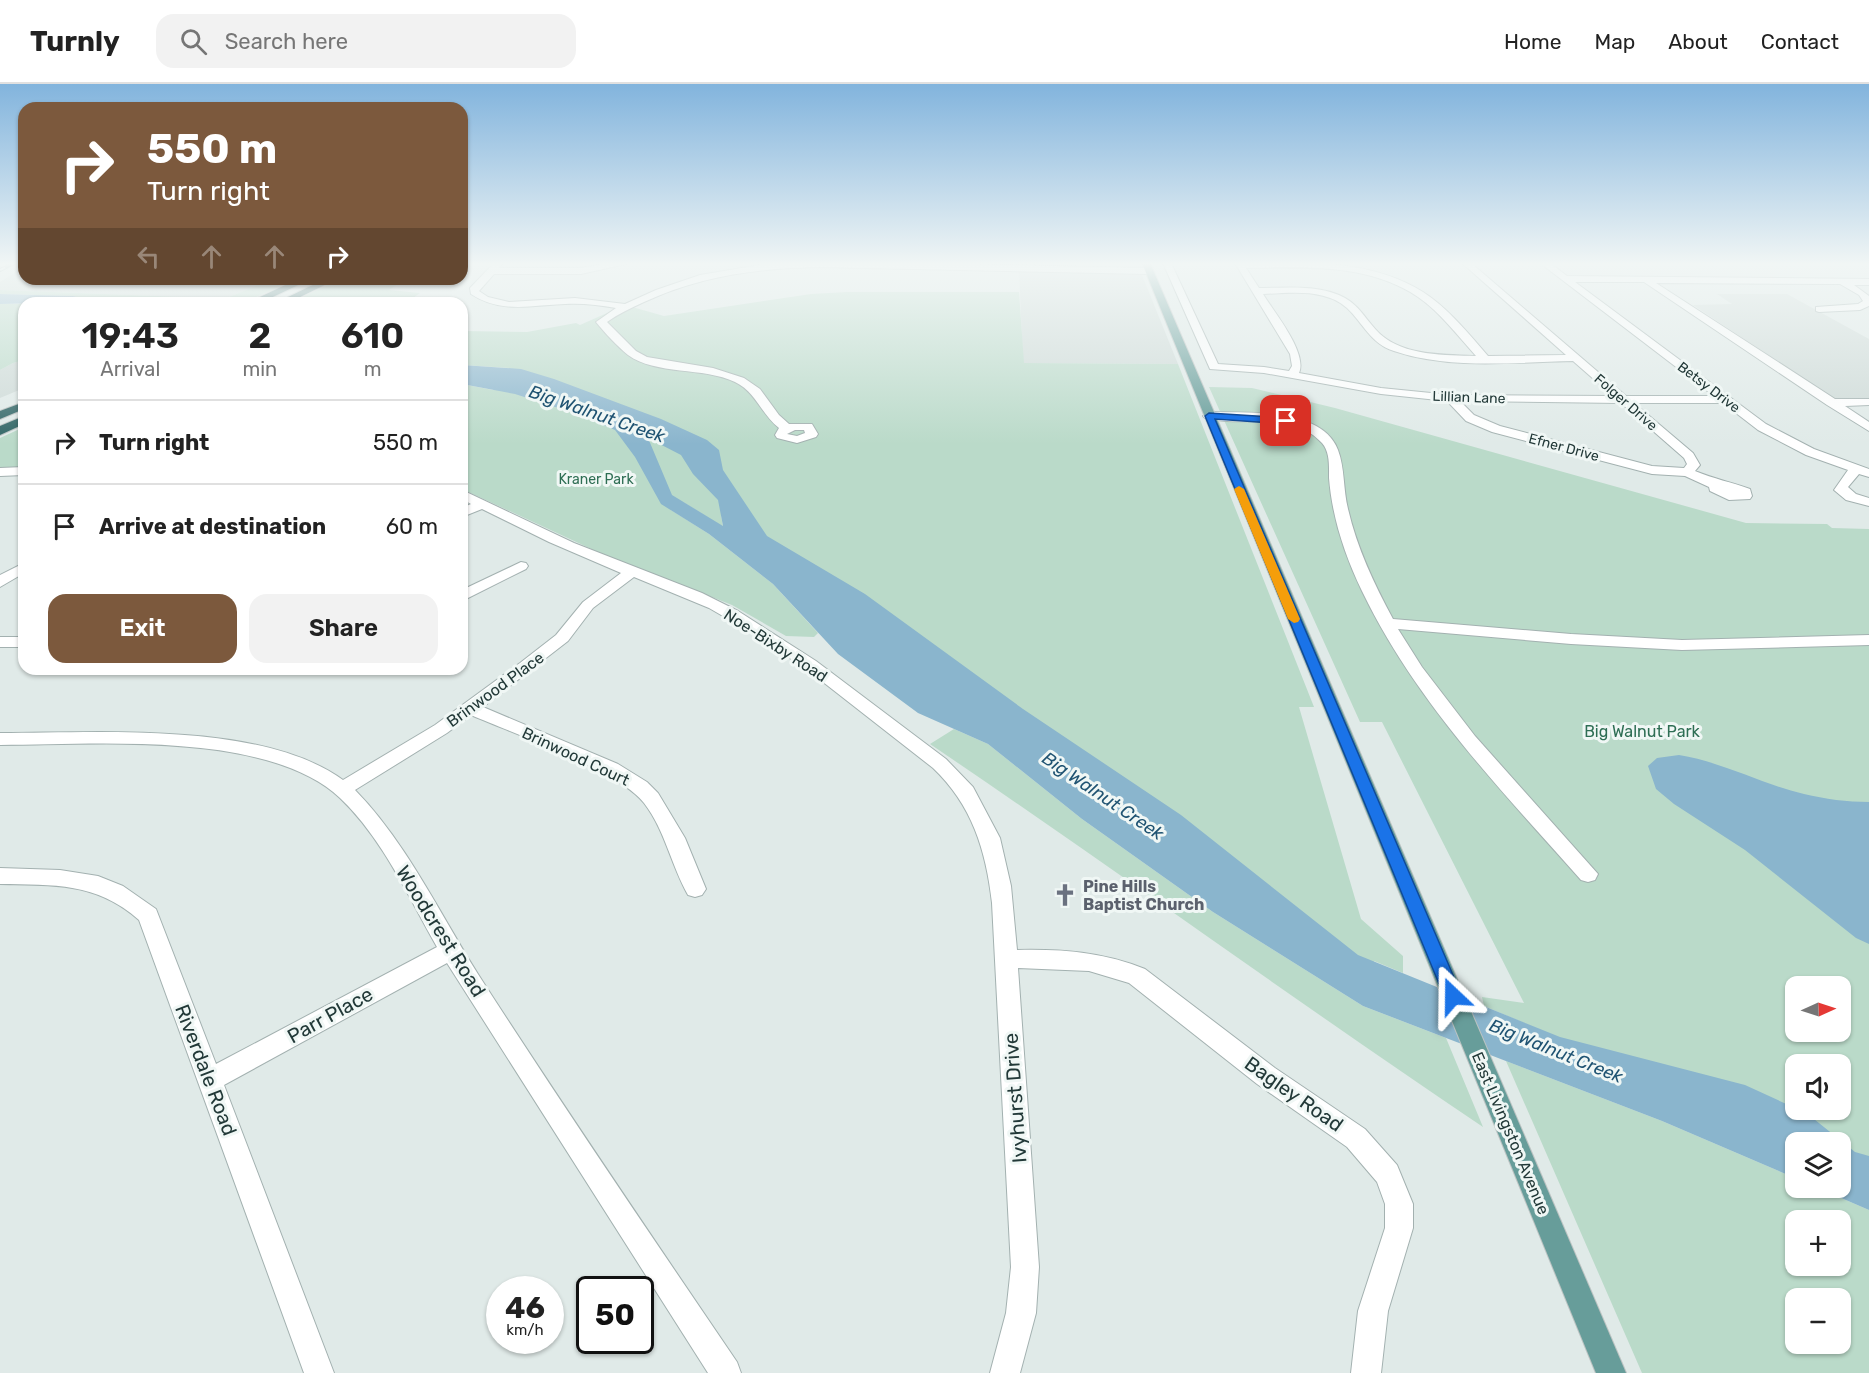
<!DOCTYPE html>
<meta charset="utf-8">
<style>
:root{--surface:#fff;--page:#f2f2f2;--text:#222;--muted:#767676;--line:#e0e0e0;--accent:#7c593d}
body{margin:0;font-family:Rubik,sans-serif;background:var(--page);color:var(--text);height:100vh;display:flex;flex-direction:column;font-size:22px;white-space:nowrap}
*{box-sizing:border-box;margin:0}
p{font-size:20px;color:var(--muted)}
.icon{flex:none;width:33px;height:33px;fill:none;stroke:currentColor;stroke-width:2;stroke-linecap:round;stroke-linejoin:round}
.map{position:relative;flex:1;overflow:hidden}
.panel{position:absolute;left:18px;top:213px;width:450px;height:378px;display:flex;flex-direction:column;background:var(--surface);border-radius:18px;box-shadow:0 2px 4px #0004}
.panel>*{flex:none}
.guide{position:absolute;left:18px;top:18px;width:450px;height:183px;border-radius:18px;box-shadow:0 2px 4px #0004;background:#7c593d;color:#fff;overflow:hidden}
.needle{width:39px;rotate:87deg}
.fabs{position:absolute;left:1785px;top:892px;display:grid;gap:12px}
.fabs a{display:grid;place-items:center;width:66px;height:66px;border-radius:12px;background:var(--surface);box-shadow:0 2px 4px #0004;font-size:30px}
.speed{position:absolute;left:486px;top:1192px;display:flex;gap:12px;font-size:30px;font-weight:700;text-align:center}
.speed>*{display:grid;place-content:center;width:78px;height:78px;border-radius:50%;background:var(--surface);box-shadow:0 2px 4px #0004;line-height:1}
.speed small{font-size:15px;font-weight:400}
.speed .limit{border:3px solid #111;border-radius:9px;background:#fff;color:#111}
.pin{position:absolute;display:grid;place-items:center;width:51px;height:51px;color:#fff;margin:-26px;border-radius:12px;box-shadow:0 3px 9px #0006}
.me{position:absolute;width:66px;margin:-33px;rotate:337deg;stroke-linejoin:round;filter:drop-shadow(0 0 4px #0008)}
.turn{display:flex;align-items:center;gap:21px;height:126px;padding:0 30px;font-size:27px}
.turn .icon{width:78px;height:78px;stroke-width:2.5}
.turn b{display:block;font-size:42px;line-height:51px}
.lanes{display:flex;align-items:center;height:57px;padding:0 30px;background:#0003;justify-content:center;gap:30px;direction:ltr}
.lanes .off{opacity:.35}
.eta{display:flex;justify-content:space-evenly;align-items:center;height:102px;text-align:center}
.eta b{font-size:36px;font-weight:600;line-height:42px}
.button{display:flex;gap:12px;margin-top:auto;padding:12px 30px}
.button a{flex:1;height:69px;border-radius:18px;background:var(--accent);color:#fff;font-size:24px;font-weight:600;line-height:69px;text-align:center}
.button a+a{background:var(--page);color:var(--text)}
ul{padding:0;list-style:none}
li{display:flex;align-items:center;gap:18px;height:84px;padding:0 30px;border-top:2px solid var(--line)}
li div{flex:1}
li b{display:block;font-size:22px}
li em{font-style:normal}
header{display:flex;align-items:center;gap:36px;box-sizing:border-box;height:84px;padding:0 30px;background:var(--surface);border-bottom:2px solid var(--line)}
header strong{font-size:28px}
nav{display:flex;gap:33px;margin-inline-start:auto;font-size:21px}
.search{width:420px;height:54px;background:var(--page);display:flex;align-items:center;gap:15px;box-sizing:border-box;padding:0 21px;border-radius:18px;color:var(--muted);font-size:22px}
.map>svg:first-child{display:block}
.built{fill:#cedad7}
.green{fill:#badac9;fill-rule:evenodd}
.water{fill:#8ab5cd;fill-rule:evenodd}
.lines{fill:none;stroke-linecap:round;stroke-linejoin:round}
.minor-casing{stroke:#a3b1b0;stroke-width:2}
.major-casing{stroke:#bdc4c3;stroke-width:2}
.highway-casing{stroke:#bdc4c3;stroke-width:2}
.minor{fill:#fff;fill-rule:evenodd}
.major{fill:#679d9a;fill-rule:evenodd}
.highway{fill:#2f6464;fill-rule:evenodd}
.rail-casing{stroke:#5c7573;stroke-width:4}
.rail{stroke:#f0f7f5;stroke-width:2;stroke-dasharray:6;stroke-linecap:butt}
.route{fill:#1a73e8;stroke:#114b97;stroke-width:1.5}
.slow{fill:#f59e0b}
.labels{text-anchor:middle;stroke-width:6;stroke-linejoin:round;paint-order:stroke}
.far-street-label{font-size:14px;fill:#223938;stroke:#f0f7f5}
.far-park-label{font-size:14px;fill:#2e6e54;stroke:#f0f7f5}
.street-label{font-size:16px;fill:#223938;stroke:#f0f7f5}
.park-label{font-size:16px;fill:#2e6e54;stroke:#f0f7f5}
.worship-label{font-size:16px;font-weight:bold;fill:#5b616d;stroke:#f0f7f5;text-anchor:start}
.water-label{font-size:18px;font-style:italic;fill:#1f5372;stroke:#f0f7f5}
.near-street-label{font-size:20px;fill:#223938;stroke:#f0f7f5}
</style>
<header>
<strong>Turnly</strong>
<div class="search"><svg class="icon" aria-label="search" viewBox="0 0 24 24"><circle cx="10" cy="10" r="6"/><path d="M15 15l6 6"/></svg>Search here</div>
<nav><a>Home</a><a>Map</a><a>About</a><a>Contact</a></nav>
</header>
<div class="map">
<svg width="1869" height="1289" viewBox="0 0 1869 1289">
<rect width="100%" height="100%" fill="#e0eae8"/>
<!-- built -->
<g class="built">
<path d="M24,183V195H272L215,219L184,213L0,206V198Z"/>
<path d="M1019,186L1142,191L1178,280L1023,279Z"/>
<path d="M1717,210H1787L1869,255V315H1834L1693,221L1732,220Z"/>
<path d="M24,276V304L0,314V286L13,279Z"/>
</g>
<!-- green -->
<g class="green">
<path d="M272,195H297L243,219H215Z"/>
<path d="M341,195H418L398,200L389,206L420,209L406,219H289Z"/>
<path d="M0,206L184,213L206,219H93L73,212L0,210Z"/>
<path d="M847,208H1019L1024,279L1178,280L1314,623H1299L1361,835L1403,872V889L1374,877L1378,893L721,431L723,443L683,418L671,426L709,450L773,500L818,549L814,553L786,552L732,521L600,469L462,405V300L493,306L509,284L462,281V247L527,248L576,239L580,241L625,221L664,232L811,210Z"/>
<path d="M0,220H24V276L13,279L0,286Z"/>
<path d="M1209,303L1252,304L1335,324L1746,439L1827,440L1832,444L1869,445V1081L1840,1059H1807L1484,922L1482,913L1524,919L1382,638H1360ZM1796,903H1840V948H1796ZM1796,981H1840V1026H1796Z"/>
<path d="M24,343V385H0V354Z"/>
<path d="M954,645L988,660L1082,735L1213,828L1363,922L1446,954L1483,1043C1297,918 1116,786 930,660Z"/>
<path d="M1506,977L1662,1037L1795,1094L1796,1104H1818L1869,1126V1289H1642ZM1796,1137H1840V1182H1796ZM1796,1215H1840V1260H1796Z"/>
</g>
<!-- water -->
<g class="water">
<path d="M0,210L73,212L93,218L0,220Z"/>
<path d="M462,281L521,285L554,295L661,335L707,356L719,366L723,386L767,452L865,510L1023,625L1181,731L1358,871L1560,953L1745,1001L1795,1024L1796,1026L1804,1027L1855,1068L1869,1072V1126L1818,1104H1840V1059H1796L1795,1094L1662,1037L1363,922L1213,828L1082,735L988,660L918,629L838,570L773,500L709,450L661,420L635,373L615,346L580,331L515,310L462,300ZM648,354L681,371L693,390L718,416L723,442L672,411Z"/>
<path d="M1679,671C1723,678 1761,700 1804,710C1825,715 1847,718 1869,718V860L1856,854L1745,766L1674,720L1656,705L1648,682L1657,674Z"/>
</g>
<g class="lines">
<!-- minor casing -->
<g class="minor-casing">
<g id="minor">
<path d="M494,179H503L499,184H581L610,179H630L581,190H494L479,207L488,213L509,218L575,214L625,220L656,206L700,191L772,179H905L1149,184L1153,187L1149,190L820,183C758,184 700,192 644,218C631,224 618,230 607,238L636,267L647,273L713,284L744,294L760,305L779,331L789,340H812L818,350L816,353L797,359L777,354L775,351L779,344C761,330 756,308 735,298C704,283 655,291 628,271C617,262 605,249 596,238L616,224C599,221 582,219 565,220C532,221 501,230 471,210L470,204ZM795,346H804L805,349L797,352L787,350Z"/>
<path d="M1163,179H1171L1218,280L1264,283L1289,287L1292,282L1290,270L1235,179C1298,179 1367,173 1423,208C1447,223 1469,250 1488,272L1566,271L1462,179H1471L1626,312H1714L1540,179H1550L1567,192L1869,195V201H1854L1869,212V222L1860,226L1819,228L1816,227V223L1858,220L1863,217L1859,211L1840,200L1656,199L1835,315H1869V321L1845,322L1869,338V347L1827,321L1644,198H1575L1766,340L1814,365L1869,385V393L1859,390L1848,403L1856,410L1869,414V422L1846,416L1834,406L1848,386L1806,371L1758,346L1723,319H1634L1693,369L1700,381L1695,387C1714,395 1731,398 1750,405L1752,412L1750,415L1729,416L1710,407L1709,403L1685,392L1652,390L1492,348L1466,337L1447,317L1381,310L1264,289L1210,285ZM1246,184C1303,183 1368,179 1418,213C1440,228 1458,252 1476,272C1446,271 1404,272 1380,250C1368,239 1360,222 1345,214C1320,200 1286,204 1259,204ZM1263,210C1290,209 1325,204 1347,224C1363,239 1371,260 1394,267C1450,286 1515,278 1573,277L1613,312L1451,311L1381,304L1299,289C1308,269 1274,228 1263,210ZM1460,317L1621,319L1684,374L1687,380L1684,384L1652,382L1500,342L1474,331Z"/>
<path d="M1209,328C1246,329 1322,323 1338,366C1345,384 1343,406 1348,425C1357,464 1374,500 1393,535L1571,550L1682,556L1869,551V561L1682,566L1571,560L1398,545L1422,583L1475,652L1598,790L1595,796L1588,798L1581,796C1500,705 1415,617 1362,507C1345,472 1332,433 1329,394C1329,382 1330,368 1322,359C1291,325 1243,344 1205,334L1203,332Z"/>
<path d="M24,383V391L0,392V384Z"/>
<path d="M462,406L574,459L702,509L738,527L816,577L946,675L973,703L1000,754L1011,802L1017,866C1062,865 1103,868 1145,885L1275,984L1365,1045L1397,1081L1413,1120V1144L1388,1227L1381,1289H1351L1358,1227L1385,1144V1120L1377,1098L1347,1063L1257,1000L1129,899L1089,887L1018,884L1039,1183L1036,1229L1020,1289H990L1006,1229L1011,1183L992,819C986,766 972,721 933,684L823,598L766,557L709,524L634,493L593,524L568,557L483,623L618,680L647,698L658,709L685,754L706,805L702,811L695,813L688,811C671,781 665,746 644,719C620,687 512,649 471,631L447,649L355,706C409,761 443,837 485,901C567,1028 652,1153 737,1278L741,1289H708L447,879L224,1001L334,1289H304L139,836C96,798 54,801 0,800V784L60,786L98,792L123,802L156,825L216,980L437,863C408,812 383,755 340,714C268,646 94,661 0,661V649C97,649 262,637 343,696L435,641L520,579L556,551L583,518L621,489L549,458L482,425L462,433V424L471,420L462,415Z"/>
<path d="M521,478L526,479L528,482L526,485L462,517V506Z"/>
<path d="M24,479V489L0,503V491Z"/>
<rect x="0" y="553" width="24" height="10"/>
</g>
</g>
<!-- major casing -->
<g class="major-casing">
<path id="major" d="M1142,179H1150L1626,1289H1596Z"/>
</g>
<!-- highway casing -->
<g class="highway-casing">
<g id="highway">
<path d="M298,195H311L260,219H247Z"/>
<path d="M325,195H337L296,215L288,213Z"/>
<path d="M24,318V325L0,335V327Z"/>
<path d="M24,332V340L0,351V342Z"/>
</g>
</g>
<!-- minor -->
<use href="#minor" class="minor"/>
<!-- major -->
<use href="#major" class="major"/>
<!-- highway -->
<use href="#highway" class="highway"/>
<!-- rail casing -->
<g class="rail-casing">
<path id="rail" d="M0,186L14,179"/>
</g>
<!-- rail -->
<use href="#rail" class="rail"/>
</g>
<!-- sky -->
<linearGradient id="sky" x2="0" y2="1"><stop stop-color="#82b4dd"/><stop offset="0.5" stop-color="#f1f6f5"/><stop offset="1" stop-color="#f1f6f5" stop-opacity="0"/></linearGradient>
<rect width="1869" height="360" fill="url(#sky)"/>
<!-- route -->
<path class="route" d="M1209,329L1286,334L1291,337L1286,340L1215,335L1462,912L1459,918L1453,920L1447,918L1444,912L1205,332Z"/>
<!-- slow -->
<path class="slow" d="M1239,402L1244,405L1300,535L1298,538L1294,539L1288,535L1234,405Z"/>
<!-- icons -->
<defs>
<g id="church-bare" transform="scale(1.8)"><path d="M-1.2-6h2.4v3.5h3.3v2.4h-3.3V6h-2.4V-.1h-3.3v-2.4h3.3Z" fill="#6b7280" stroke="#f0f7f5" stroke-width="2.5" paint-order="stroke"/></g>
</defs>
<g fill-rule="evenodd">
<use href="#church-bare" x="1065" y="811"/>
</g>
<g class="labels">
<!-- far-street labels -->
<g class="far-street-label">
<text transform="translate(1709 303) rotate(37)" y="5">Betsy Drive</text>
<text transform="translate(1469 313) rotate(2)" y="5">Lillian Lane</text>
<text transform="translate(1626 318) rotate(41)" y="5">Folger Drive</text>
<text transform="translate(1564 363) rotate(15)" y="5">Efner Drive</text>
</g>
<!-- far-park labels -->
<g class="far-park-label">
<text x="596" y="400">Kraner Park</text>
</g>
<!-- street labels -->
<g class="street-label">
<text transform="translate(776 561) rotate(33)" y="6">Noe-Bixby Road</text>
<text transform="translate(495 605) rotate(-36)" y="6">Brinwood Place</text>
<text transform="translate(576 672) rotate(25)" y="6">Brinwood Court</text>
<text transform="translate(1511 1049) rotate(67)" y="6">East Livingston Avenue</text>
</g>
<!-- park labels -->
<g class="park-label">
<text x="1642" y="653">Big Walnut Park</text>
</g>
<!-- worship labels -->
<g class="worship-label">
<text x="1083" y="808">Pine Hills<tspan x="1083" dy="18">Baptist Church</tspan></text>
</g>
<!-- water labels -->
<g class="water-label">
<text transform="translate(597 330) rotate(19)" y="6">Big Walnut Creek</text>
<text transform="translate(1103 712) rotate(34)" y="6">Big Walnut Creek</text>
<text transform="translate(1556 967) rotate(22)" y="6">Big Walnut Creek</text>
</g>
<!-- near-street labels -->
<g class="near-street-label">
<text transform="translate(441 847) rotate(58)" y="7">Woodcrest Road</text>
<text transform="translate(330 931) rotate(-29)" y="7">Parr Place</text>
<text transform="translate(206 986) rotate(69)" y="7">Riverdale Road</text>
<text transform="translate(1294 1010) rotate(35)" y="7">Bagley Road</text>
<text transform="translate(1015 1014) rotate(-94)" y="7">Ivyhurst Drive</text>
</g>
</g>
</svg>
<div class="fabs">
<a><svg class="needle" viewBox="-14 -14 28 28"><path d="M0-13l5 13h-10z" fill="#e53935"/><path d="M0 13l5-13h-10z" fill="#767676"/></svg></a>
<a><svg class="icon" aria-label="sound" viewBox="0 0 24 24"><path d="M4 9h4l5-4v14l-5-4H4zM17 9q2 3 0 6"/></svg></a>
<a><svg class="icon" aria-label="layers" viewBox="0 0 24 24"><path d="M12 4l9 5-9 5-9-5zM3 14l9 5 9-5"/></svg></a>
<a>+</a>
<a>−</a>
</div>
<div class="speed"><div>46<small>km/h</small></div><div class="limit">50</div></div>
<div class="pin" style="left:1286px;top:337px;background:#d93025"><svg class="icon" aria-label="arrive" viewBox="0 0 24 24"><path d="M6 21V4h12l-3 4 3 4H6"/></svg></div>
<svg class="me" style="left:1453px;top:912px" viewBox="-20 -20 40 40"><path d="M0-17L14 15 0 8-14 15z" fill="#1a73e8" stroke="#fff" stroke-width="4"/></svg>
<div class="guide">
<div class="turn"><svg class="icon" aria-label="right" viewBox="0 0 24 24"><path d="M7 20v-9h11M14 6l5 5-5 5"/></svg><div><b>550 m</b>Turn right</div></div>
<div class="lanes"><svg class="icon off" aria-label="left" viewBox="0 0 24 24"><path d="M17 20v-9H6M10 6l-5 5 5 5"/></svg><svg class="icon off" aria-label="ahead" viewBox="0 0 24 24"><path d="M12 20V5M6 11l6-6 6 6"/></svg><svg class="icon off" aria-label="ahead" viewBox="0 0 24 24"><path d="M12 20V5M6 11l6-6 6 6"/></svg><svg class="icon" aria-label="right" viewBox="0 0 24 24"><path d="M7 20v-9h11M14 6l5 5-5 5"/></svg></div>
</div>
<section class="panel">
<div class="eta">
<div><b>19:43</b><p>Arrival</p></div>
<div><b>2</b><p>min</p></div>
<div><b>610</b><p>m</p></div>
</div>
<ul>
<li><svg class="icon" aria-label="right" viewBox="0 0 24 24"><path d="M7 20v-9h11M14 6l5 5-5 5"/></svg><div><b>Turn right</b></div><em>550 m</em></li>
<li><svg class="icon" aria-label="arrive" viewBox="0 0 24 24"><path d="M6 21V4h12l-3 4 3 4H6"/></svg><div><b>Arrive at destination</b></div><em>60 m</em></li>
</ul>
<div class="button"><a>Exit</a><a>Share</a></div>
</section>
</div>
